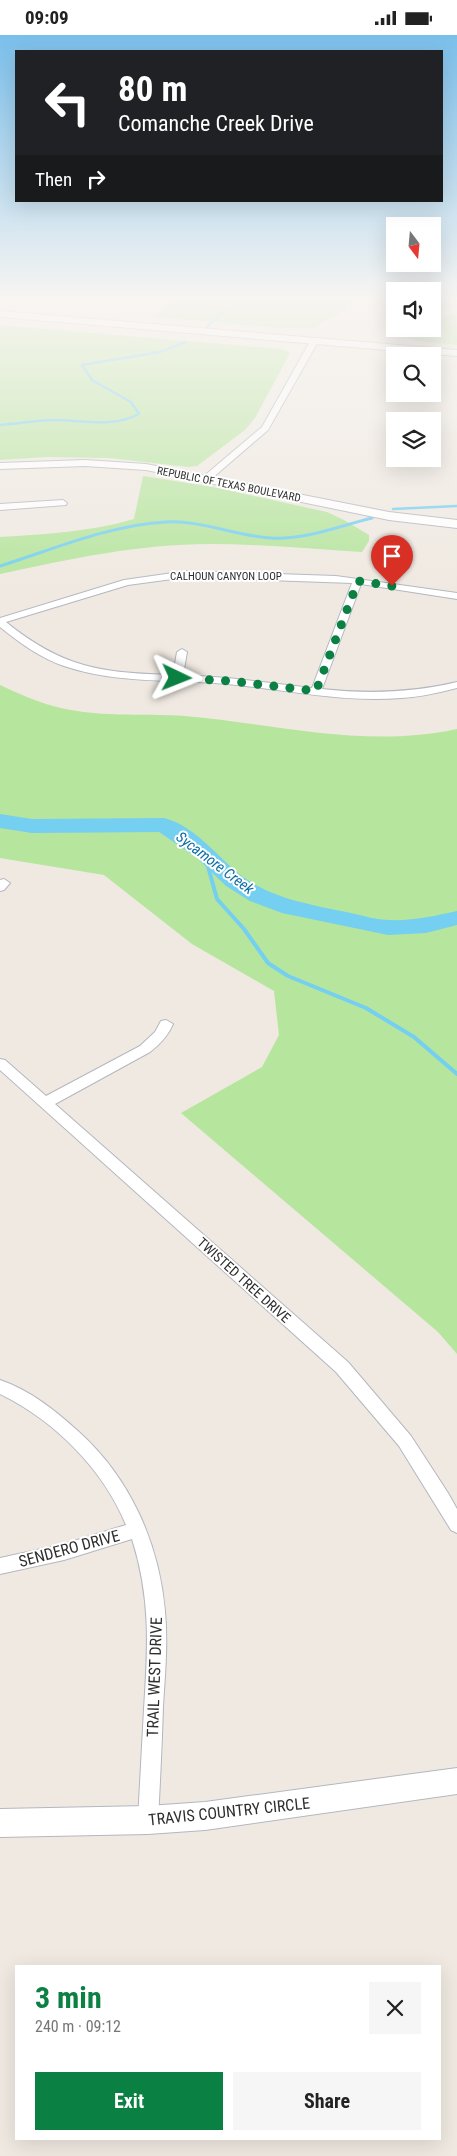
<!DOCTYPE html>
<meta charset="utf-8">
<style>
:root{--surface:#fff;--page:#f6f6f6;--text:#222;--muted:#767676;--accent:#0b8043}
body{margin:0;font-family:"Roboto Condensed",sans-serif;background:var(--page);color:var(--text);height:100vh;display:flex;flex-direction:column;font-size:19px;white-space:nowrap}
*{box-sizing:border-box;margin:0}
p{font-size:16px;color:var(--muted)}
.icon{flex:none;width:28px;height:28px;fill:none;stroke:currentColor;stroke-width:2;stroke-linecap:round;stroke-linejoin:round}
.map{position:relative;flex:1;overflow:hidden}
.sheet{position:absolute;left:15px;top:1930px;width:426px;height:175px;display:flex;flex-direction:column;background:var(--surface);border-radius:0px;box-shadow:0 5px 20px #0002}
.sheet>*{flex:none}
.hud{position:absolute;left:15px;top:15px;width:428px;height:152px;border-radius:0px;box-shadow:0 5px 20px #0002;background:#202124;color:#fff;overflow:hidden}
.needle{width:32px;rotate:164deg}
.fabs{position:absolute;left:386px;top:182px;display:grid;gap:10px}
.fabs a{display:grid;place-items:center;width:55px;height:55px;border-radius:0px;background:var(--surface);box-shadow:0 5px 20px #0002;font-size:25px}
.pin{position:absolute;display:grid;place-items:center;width:42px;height:42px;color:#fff;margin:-51px -21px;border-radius:50% 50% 50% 0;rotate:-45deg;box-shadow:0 0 5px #0007}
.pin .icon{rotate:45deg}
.me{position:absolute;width:55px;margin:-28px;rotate:92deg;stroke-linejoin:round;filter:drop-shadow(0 0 4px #0008)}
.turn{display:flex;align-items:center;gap:18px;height:105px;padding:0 20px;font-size:22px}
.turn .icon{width:65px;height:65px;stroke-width:2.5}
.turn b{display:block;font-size:35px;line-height:42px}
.then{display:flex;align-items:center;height:48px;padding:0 20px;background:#0003;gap:10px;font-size:19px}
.round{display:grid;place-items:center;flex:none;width:52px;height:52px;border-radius:0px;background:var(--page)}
.overview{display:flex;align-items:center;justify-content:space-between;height:85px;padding:0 20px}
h1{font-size:30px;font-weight:700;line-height:38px;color:var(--accent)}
.cta{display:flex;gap:10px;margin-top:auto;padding:10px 20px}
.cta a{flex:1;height:58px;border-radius:0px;background:var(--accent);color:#fff;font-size:20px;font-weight:700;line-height:58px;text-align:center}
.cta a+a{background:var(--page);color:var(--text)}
.status{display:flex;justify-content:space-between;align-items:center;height:35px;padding:0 25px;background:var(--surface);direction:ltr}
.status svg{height:14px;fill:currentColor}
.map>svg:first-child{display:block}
.industrial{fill:#e3e1e8}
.green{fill:#b6e59e}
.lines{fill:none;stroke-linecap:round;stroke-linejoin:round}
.stream-far2{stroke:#75cff0;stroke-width:2.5}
.stream-far1{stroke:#75cff0;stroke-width:3}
.stream{stroke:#75cff0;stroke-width:4}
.river{fill:#75cff0;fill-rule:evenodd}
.street-casing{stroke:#b4b7c1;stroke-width:2}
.secondary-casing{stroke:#b4b7c1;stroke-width:2}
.street{fill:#fff;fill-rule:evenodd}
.secondary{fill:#fff;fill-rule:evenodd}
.route{stroke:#0b8043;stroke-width:9;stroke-dasharray:0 16.2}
.labels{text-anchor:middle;stroke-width:4;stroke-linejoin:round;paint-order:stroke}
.far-street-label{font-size:11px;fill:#2e2e2e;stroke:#fff}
.street-label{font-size:14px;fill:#2e2e2e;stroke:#fff}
.water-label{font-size:15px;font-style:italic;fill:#0d6fa3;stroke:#fff}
.near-street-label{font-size:16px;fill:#2e2e2e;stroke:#fff}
</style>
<div class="status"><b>09:09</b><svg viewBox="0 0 49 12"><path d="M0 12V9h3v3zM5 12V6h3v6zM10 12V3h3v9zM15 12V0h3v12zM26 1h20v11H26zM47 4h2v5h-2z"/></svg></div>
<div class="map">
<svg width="457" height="2121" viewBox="0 0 457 2121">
<rect width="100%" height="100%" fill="#efe9e1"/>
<!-- industrial -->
<path class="industrial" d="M0,263H92L89,274L0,268Z"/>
<!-- green -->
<g class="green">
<path d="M172,263H363L362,265L314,293H279L154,282Z"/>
<path d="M457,277V310L417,306L400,300L415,294H432L433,287Z"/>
<path d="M0,290L282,314L290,318L255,383L245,395L197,431L188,432L109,423L47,422L0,425Z"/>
<path d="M143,441L213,452L327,477L344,485L369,500V506L362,517C312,514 261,509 210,509C139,509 69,524 0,539V502C47,499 89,497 134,484Z"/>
<path d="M0,650C17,658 35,666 53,671C95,683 142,678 185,681C277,689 365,714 457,694V1319L438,1297L181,1078L262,1032L279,1000L274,956L192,909L104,840L0,823Z"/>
</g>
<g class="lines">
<!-- stream-far2 -->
<g class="stream-far2">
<path d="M207,292L224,276L250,263"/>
<path d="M0,390C18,389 36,385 54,385C83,385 113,393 139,379L131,367L92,345L82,330L160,317L186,307"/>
<path d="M393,474L457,471"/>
</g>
<!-- stream-far1 -->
<path class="stream-far1" d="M0,531C54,514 109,490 166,487C201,485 236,501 271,503C306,505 339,491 372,483"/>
<!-- stream -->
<path class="stream" d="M204,817L217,864L244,894L268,928L288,941L366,973L414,1002L457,1039"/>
<!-- river -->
<path class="river" d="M0,779L32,784L164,783C196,791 218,823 243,842C276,865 314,870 351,878C364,881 377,885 389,885C412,886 435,881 457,876V890L426,898L388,900L282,878L250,866L226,851L196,822L159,797L32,798L0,793Z"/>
<!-- street casing -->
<g class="street-casing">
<g id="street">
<path d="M312,303L319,305L268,395L210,445H204V441L262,392Z"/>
<path d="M63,465L67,468L66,470L0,475V469Z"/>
<path d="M187,536L336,541L457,558V564L361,549L322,654C368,659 411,658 457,647V653C438,658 420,662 401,663C343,668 284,654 227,649C173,644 117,649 64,631C40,623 20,608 0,592V583L124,545ZM187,542L352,548L312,653L228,643L183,640L187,617L182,614L177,617L173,640C101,638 63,633 6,587L128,550Z"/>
<path d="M4,844L10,848L4,855L0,856V845Z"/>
<path d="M166,985L173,989C168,1001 160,1009 150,1017L55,1069L348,1327L411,1401L448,1458L457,1474V1498L451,1495L399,1411L336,1337L0,1035V1024L5,1025L46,1061L140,1011L155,997L161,986Z"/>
<path d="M0,1345C30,1355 56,1376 79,1397C130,1443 159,1508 165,1576C168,1608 165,1640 163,1671C162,1709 160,1747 158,1785L155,1792L148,1795L141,1792L138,1785C140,1748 142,1711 144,1674C148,1612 151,1564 132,1504L64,1525L0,1539V1523L64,1509L126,1490C103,1434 55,1386 0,1359Z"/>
</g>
</g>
<!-- secondary casing -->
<g class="secondary-casing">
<g id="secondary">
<path d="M0,276L457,315V321L0,282Z"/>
<path d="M85,425L146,429L389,477L457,485V493L389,485L146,435L85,431L0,434V428Z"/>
<path d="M457,1733V1759L205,1795L148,1799L0,1802V1774L148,1771L205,1767Z"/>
</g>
</g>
<!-- street -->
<use href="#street" class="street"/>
<!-- secondary -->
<use href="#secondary" class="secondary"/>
</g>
<!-- sky -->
<linearGradient id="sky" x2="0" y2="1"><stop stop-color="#7abfeb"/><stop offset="0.47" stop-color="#f8f5f2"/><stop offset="1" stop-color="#f8f5f2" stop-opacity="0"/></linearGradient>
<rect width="457" height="560" fill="url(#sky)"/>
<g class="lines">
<!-- route -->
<path class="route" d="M177,643L230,646L316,656L358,546L392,551"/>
</g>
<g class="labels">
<!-- far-street labels -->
<g class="far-street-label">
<text transform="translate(229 449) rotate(11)" y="4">REPUBLIC OF TEXAS BOULEVARD</text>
<text x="226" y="545">CALHOUN CANYON LOOP</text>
</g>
<!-- street labels -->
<g class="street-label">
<text transform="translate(244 1245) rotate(42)" y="5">TWISTED TREE DRIVE</text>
</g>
<!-- water labels -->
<g class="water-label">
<text transform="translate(215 828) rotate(37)" y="5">Sycamore Creek</text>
</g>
<!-- near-street labels -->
<g class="near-street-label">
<text transform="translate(69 1513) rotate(-15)" y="6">SENDERO DRIVE</text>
<text transform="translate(154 1642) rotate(-88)" y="6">TRAIL WEST DRIVE</text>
<text transform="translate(229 1776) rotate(-6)" y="6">TRAVIS COUNTRY CIRCLE</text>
</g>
</g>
</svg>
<div class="fabs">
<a><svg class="needle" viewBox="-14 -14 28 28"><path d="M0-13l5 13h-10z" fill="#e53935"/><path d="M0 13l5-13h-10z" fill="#767676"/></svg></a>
<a><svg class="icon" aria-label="sound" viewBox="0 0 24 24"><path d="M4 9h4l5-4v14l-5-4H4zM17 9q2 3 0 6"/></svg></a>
<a><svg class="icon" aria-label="search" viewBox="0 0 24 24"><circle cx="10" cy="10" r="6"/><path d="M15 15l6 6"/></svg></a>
<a><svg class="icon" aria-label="layers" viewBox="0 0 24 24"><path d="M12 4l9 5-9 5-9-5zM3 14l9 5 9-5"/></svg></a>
</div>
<div class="pin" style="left:392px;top:551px;background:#d93025"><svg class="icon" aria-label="arrive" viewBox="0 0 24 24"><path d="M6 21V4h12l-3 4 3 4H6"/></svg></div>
<svg class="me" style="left:177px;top:643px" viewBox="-20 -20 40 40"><path d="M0-17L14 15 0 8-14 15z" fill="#0b8043" stroke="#fff" stroke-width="4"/></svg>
<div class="hud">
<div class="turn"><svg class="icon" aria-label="left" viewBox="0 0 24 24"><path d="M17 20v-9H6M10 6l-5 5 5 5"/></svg><div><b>80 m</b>Comanche Creek Drive</div></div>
<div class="then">Then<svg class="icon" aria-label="right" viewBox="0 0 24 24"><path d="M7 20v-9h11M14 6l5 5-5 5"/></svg></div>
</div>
<section class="sheet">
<div class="overview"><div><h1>3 min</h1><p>240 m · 09:12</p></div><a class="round"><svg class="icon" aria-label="close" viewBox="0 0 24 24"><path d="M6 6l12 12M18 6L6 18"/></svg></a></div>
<div class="cta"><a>Exit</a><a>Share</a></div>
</section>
</div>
